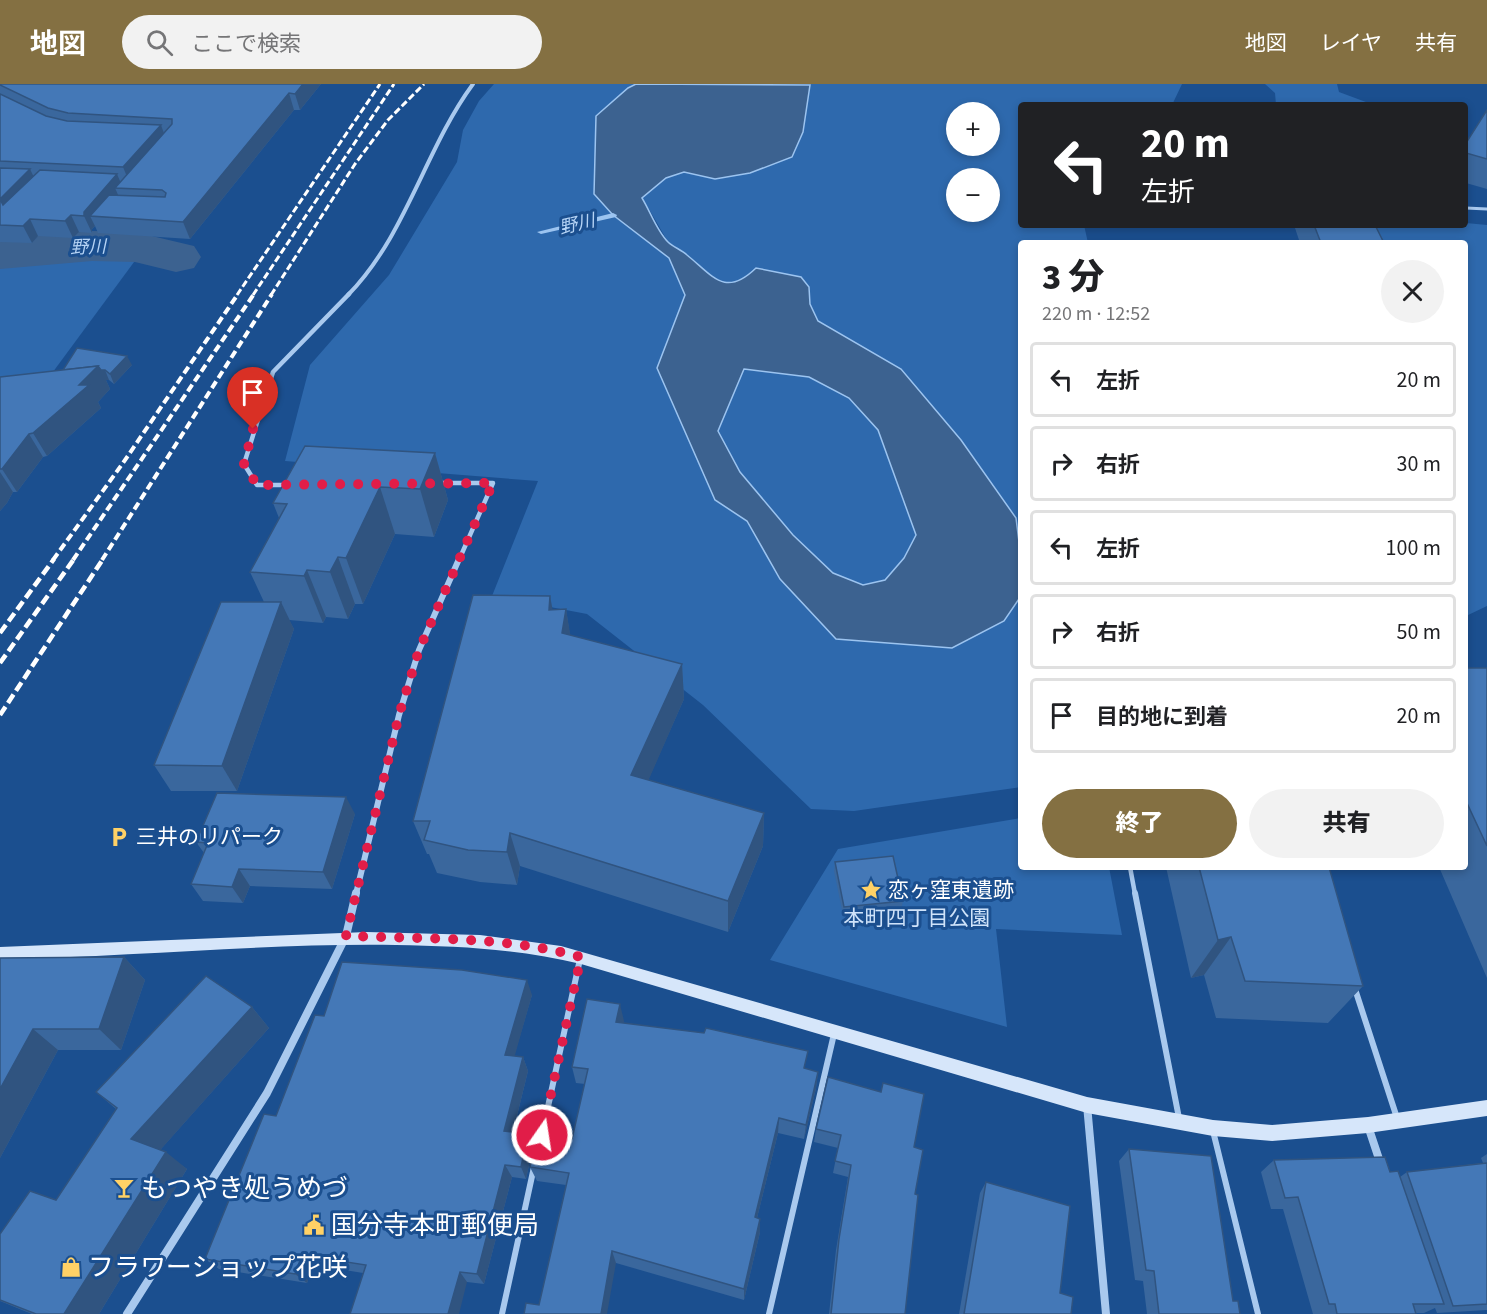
<!DOCTYPE html>
<html lang="ja">
<meta charset="utf-8">
<style>
:root{--surface:#fff;--page:#f2f2f2;--text:#202124;--muted:#757577;--line:#e0e0e0;--accent:#847042}
body{margin:0;font-family:"Source Sans 3","Noto Sans JP",sans-serif;background:var(--page);color:var(--text);height:100vh;display:flex;flex-direction:column;font-size:22px;white-space:nowrap}
*{box-sizing:border-box;margin:0}
p{font-size:20px;color:var(--muted)}
.icon{flex:none;width:33px;height:33px;fill:none;stroke:currentColor;stroke-width:2;stroke-linecap:round;stroke-linejoin:round}
.map{position:relative;flex:1;overflow:hidden}
.side{position:absolute;left:1018px;top:156px;width:450px;height:630px;display:flex;flex-direction:column;background:var(--surface);border-radius:6px;box-shadow:0 3px 9px #0003}
.side>*{flex:none}
.guide{position:absolute;left:1018px;top:18px;width:450px;height:126px;border-radius:6px;box-shadow:0 3px 9px #0003;background:#202124;color:#fff;overflow:hidden}
.controls{position:absolute;left:946px;top:18px;display:grid;gap:12px}
.controls a{display:grid;place-items:center;width:54px;height:54px;border-radius:50%;background:var(--surface);box-shadow:0 3px 9px #0003;font-size:30px}
.pin{position:absolute;display:grid;place-items:center;width:51px;height:51px;color:#fff;margin:-62px -26px;border-radius:50% 50% 50% 0;rotate:-45deg;box-shadow:0 0 6px #0007}
.pin .icon{rotate:45deg}
.me{position:absolute;width:66px;margin:-33px;rotate:13deg;stroke-linejoin:round;filter:drop-shadow(0 0 4px #0008)}
.turn{display:flex;align-items:center;gap:21px;height:126px;padding:0 24px;font-size:27px}
.turn .icon{width:78px;height:78px;stroke-width:2.5}
.turn b{display:block;font-size:42px;line-height:51px}
.round{display:grid;place-items:center;flex:none;width:63px;height:63px;border-radius:32px;background:var(--page)}
.headline{display:flex;align-items:center;justify-content:space-between;height:102px;padding:0 24px}
h1{font-size:36px;font-weight:800;line-height:45px}
.cta{display:flex;gap:12px;margin-top:auto;padding:12px 24px}
.cta a{flex:1;height:69px;border-radius:36px;background:var(--accent);color:#fff;font-size:24px;font-weight:800;line-height:69px;text-align:center}
.cta a+a{background:var(--page);color:var(--text)}
ul{padding:0;list-style:none}
li{display:flex;align-items:center;gap:18px;height:75px;margin:0 12px 9px;padding:0 12px;border:3px solid var(--line);border-radius:6px}
li div{flex:1}
li b{display:block;font-size:22px}
li em{font-style:normal}
header{display:flex;align-items:center;gap:36px;box-sizing:border-box;height:84px;padding:0 30px;background:var(--accent);color:#fff}
header strong{font-size:28px}
nav{display:flex;gap:33px;margin-inline-start:auto;font-size:21px}
.search{width:420px;height:54px;background:var(--page);display:flex;align-items:center;gap:15px;box-sizing:border-box;padding:0 21px;border-radius:33px;color:var(--muted);font-size:22px}
.map>svg:first-child{display:block}
.green{fill:#2e69ad;fill-rule:evenodd}
.water{fill:#3c6290;stroke:#9cc4f0;stroke-width:1.5;fill-rule:evenodd}
.lines{fill:none;stroke-linecap:round;stroke-linejoin:round}
.stream{fill:#9cc4f0;fill-rule:evenodd}
.river{fill:#3c6290;fill-rule:evenodd}
.lane-far2{stroke:#a9c9ee;stroke-width:3}
.lane-far1{stroke:#a9c9ee;stroke-width:4.5}
.lane{stroke:#a9c9ee;stroke-width:6}
.street-far3{stroke:#a9c9ee;stroke-width:4}
.street-far2{stroke:#a9c9ee;stroke-width:4.5}
.street-far1{stroke:#a9c9ee;stroke-width:6}
.street{stroke:#a9c9ee;stroke-width:8}
.secondary{fill:#d6e6fa;fill-rule:evenodd}
.rail-far2{stroke:#fff;stroke-width:3;stroke-dasharray:7 3;stroke-linecap:butt}
.rail-far1{stroke:#fff;stroke-width:4;stroke-dasharray:8 4;stroke-linecap:butt}
.rail{stroke:#fff;stroke-width:4.5;stroke-dasharray:10 4.5;stroke-linecap:butt}
.wall{fill:#3a679d}
.shaded-wall{fill:#305480}
.building{fill:#4478b7;stroke:#305480;stroke-width:1.5}
.route{stroke:#e11d48;stroke-width:10;stroke-dasharray:0 18}
.labels{text-anchor:middle;stroke-width:6;stroke-linejoin:round;paint-order:stroke}
.far-water-label{font-size:18px;font-style:italic;fill:#b5d3f5;stroke:#1b4f8f}
.poi-label{font-size:21px;fill:#fff;stroke:#1b4f8f;text-anchor:start}
.park-label{font-size:21px;fill:#cfe3fa;stroke:#1b4f8f}
.near-poi-label{font-size:26px;fill:#fff;stroke:#1b4f8f;text-anchor:start}
</style>
<header>
<strong>地図</strong>
<div class="search"><svg class="icon" aria-label="search" viewBox="0 0 24 24"><circle cx="10" cy="10" r="6"/><path d="M15 15l6 6"/></svg>ここで検索</div>
<nav><a>地図</a><a>レイヤ</a><a>共有</a></nav>
</header>
<div class="map">
<svg width="1487" height="1230" viewBox="0 0 1487 1230">
<rect width="100%" height="100%" fill="#1b4f8f"/>
<!-- green -->
<g class="green">
<path d="M494,0H636L628,4L595,79L594,110L613,131L669,174L685,211L657,284L715,416L747,437L780,495L1003,537L1021,512V703L854,727L811,725L703,621L587,530L492,512L538,397L285,377L310,281L389,191L457,78L463,46L479,17Z"/>
<path d="M810,0H1182L1172,21H1022V141H1084L1088,159H1022L1021,474L1016,434L961,356L901,285L817,237L810,220L809,203L743,197L725,199L713,194L686,170L668,158L642,113L666,94L684,88L716,95L750,89L803,48ZM957,28H990V62H957ZM957,94H990V128H957Z"/>
<path d="M1265,0H1337L1339,8L1374,21H1276L1275,9Z"/>
<path d="M1466,139L1487,141V522L1466,532V159H1382L1376,143L1372,141Z"/>
<path d="M113,167L137,174L47,296L0,302V178Z"/>
<path d="M744,285L809,293L849,314L878,346L916,451L904,474L885,496L863,501L833,489L793,451L740,388L718,347Z"/>
<path d="M1021,734L1022,783H1109L1122,851L996,845L1007,943L770,876L838,765Z"/>
</g>
<!-- water -->
<path class="water" d="M636,0L810,1L803,48L792,73L750,89L715,95L684,88L666,94L642,114C650,127 657,147 668,158C673,163 682,166 687,171C713,192 725,214 756,184L801,193L809,203L810,220L818,237L901,285L961,356L1016,434L1021,474V512L1004,537L952,564L836,555L780,495L747,437L715,416L657,284L685,211L669,174L613,131L594,110L596,32L628,4ZM744,285L809,293L849,314L878,346L916,451L904,474L885,496L863,501L833,489L793,451L740,388L718,347Z"/>
<g class="lines">
<!-- stream -->
<path class="stream" d="M613,129L617,131L616,133L541,150L537,148Z"/>
<!-- river -->
<path class="river" d="M92,147L135,148L194,162L201,173L194,184L176,188L135,178L92,177L0,185V155Z"/>
<!-- lane-far2 -->
<path class="lane-far2" d="M1466,124L1487,125"/>
<!-- lane-far1 -->
<path class="lane-far1" d="M1130,783L1135,810"/>
<!-- lane -->
<g class="lane">
<path d="M1135,809L1179,1034"/>
<path d="M1355,905L1397,1034"/>
<path d="M1213,1047L1258,1230"/>
<path d="M541,1055L580,875"/>
<path d="M502,1230L534,1083"/>
<path d="M769,1230L834,950"/>
</g>
<!-- street-far3 -->
<path class="street-far3" d="M348,211C406,152 425,65 473,0"/>
<!-- street-far2 -->
<g class="street-far2">
<path d="M436,399H493L459,476"/>
<path d="M291,401H257L244,380L273,288L349,210"/>
</g>
<!-- street-far1 -->
<path class="street-far1" d="M356,810L399,631L419,566L459,475"/>
<!-- street -->
<g class="street">
<path d="M1087,1021L1106,1230"/>
<path d="M1368,1042L1381,1081"/>
<path d="M127,1230L267,1009L346,852L356,809"/>
</g>
<!-- secondary -->
<path class="secondary" d="M367,848L480,851L561,862L1087,1013L1213,1036L1272,1041L1368,1033L1487,1016V1032L1368,1049L1272,1057L1213,1052L1087,1029L581,880C520,865 458,862 396,861C264,859 132,873 0,875V863Z"/>
<!-- rail-far2 -->
<g class="rail-far2">
<path d="M237,211L380,0"/>
<path d="M253,211L394,0"/>
<path d="M271,211L355,80L388,36L424,0"/>
</g>
<!-- rail-far1 -->
<g class="rail-far1">
<path d="M53,476L123,379L238,210"/>
<path d="M73,476L254,210"/>
<path d="M102,476L272,210"/>
</g>
<!-- rail -->
<g class="rail">
<path d="M0,549L54,475"/>
<path d="M0,579L74,475"/>
<path d="M0,631L103,475"/>
</g>
</g>
<!-- wall -->
<g class="wall">
<path d="M0,0H321L300,26H294L190,155L98,149L95,142L92,145V149L79,148L73,154L38,152L32,159L0,158Z"/>
<path d="M1487,26V105L1466,99V59Z"/>
<path d="M1294,141H1375L1384,159H1300Z"/>
<path d="M132,281L114,300L109,296H106L110,305L98,318L101,324L47,372L43,373L17,408H13L7,419L0,427V293Z"/>
<path d="M435,369L448,416L434,453L395,450L363,520H355L348,535L326,533L323,539L289,536L294,545L237,707H171L154,681L264,518L250,488L279,434L273,419Z"/>
<path d="M552,525H566L570,552L682,580L684,615L648,696L764,729L763,762L728,848L520,782L517,801L480,798L437,789L429,770H427L413,737Z"/>
<path d="M1466,584H1487V894L1439,783H1466Z"/>
<path d="M355,730L332,805L250,802L243,819L203,817L191,800L204,769L196,758Z"/>
<path d="M835,778L903,817L901,826L843,831L834,787Z"/>
<path d="M1166,783H1329L1363,902L1328,939L1216,934L1204,891L1191,894Z"/>
<path d="M124,873L145,896L121,966H58L0,1074V874Z"/>
<path d="M532,911L514,972L523,973L528,987L513,1048L533,1063L526,1095L512,1093L484,1200L467,1198L363,1189L314,1181L307,1199L219,1185L205,1175L276,1032L324,932Z"/>
<path d="M252,923L269,944L160,1066L187,1085L99,1230H32L0,1217V1150L56,1116L116,1025L96,1008Z"/>
<path d="M624,937L623,939L818,988L816,1004L804,1055L778,1049L757,1134L760,1148L744,1216L616,1179L539,1221L566,1101L537,1097L530,1083L572,1055L585,1000L576,999L572,983Z"/>
<path d="M883,999L914,1063L915,1110L905,1230H829L836,1166L848,1093L833,1089L838,1064L814,1058L816,1045L881,1008Z"/>
<path d="M1129,1065L1233,1217L1240,1230H1147L1143,1197L1135,1196L1119,1077Z"/>
<path d="M1487,1070V1226L1437,1229L1435,1224L1424,1229H1416V1230H1313L1283,1125H1271L1261,1088L1274,1076L1390,1088L1400,1093L1407,1088L1483,1079L1481,1074Z"/>
<path d="M986,1098L1060,1209L1071,1230H959L980,1109Z"/>
</g>
<!-- shaded-wall -->
<g class="shaded-wall">
<path d="M303,0H321L300,26L295,10Z"/>
<path d="M289,9L294,26L190,155L183,138Z"/>
<path d="M161,41L167,58L130,100L123,83Z"/>
<path d="M30,85L38,102L9,132L0,115Z"/>
<path d="M117,90L123,104H115L119,113L90,132L95,142L92,145V149L84,132V128Z"/>
<path d="M71,131L79,148L73,154L65,137Z"/>
<path d="M30,135L38,152L32,159L23,142Z"/>
<path d="M127,272L132,281L114,300L110,290Z"/>
<path d="M98,282L105,286L109,296H106L110,305L98,318L101,324L47,372L33,349Z"/>
<path d="M29,350L43,373L17,408L2,385Z"/>
<path d="M435,369L448,416L434,453L420,405Z"/>
<path d="M0,388L13,408L7,419L0,427Z"/>
<path d="M380,403L395,450L363,520L346,474Z"/>
<path d="M338,473L355,520L348,535L330,488Z"/>
<path d="M307,486L326,533L323,539L304,492Z"/>
<path d="M550,512L557,548L549,526Z"/>
<path d="M281,518L294,545L237,707L222,682Z"/>
<path d="M566,525L572,561L562,549Z"/>
<path d="M682,580L684,615L636,725L631,691Z"/>
<path d="M346,713L355,730L332,805L323,788Z"/>
<path d="M764,729L763,762L728,848V817Z"/>
<path d="M510,749L520,782L517,801L507,768Z"/>
<path d="M239,785L250,802L243,819L232,803Z"/>
<path d="M1231,853L1204,891L1191,894L1218,856Z"/>
<path d="M124,873L145,896L121,966L99,945Z"/>
<path d="M527,896L532,911L511,985L505,971Z"/>
<path d="M620,920L624,937L620,955L616,938Z"/>
<path d="M252,923L269,944L154,1073L131,1055Z"/>
<path d="M33,945L58,966L0,1074V1005Z"/>
<path d="M523,973L528,987L510,1060L504,1047Z"/>
<path d="M818,988L816,1004L804,1055L806,1041Z"/>
<path d="M779,1034L778,1049L754,1146L755,1133Z"/>
<path d="M528,1050L533,1063L526,1095L521,1083Z"/>
<path d="M166,1068L187,1085L99,1230H64Z"/>
<path d="M505,1081L512,1093L484,1200L477,1190Z"/>
<path d="M760,1135V1148L744,1216V1205Z"/>
<path d="M612,1167L616,1179L607,1230H601Z"/>
<path d="M302,1171L314,1181L307,1199L295,1190Z"/>
<path d="M460,1188L467,1198L459,1230H448Z"/>
</g>
<!-- building -->
<g class="building">
<path d="M0,0H303L295,10L289,9L183,138L90,132L109,111L165,113L166,109L162,106L115,104L172,40V35L68,29L48,24L0,1Z"/>
<path d="M0,10L46,32L67,37L161,41L123,83L0,77Z"/>
<path d="M1487,26V75L1466,69V59Z"/>
<path d="M0,84L30,85L0,115L3,121L40,86L117,90L84,128V132L71,131L65,137L30,135L23,142L0,141Z"/>
<path d="M1314,141H1375L1384,159H1321Z"/>
<path d="M77,264L127,272L110,290L105,286H101L98,282L63,286Z"/>
<path d="M98,282L79,301H89L33,349L29,350L2,385H0V293Z"/>
<path d="M305,362L435,369L420,405L380,403L346,474L338,473L330,488L307,486L304,492L250,488L287,420L273,419Z"/>
<path d="M473,511L550,512L549,526L566,525L562,549L682,580L631,691L764,729L728,817L510,749L507,768L468,766L424,756L430,737H413Z"/>
<path d="M221,518H281L222,682L154,681Z"/>
<path d="M1466,584H1487V762L1466,717Z"/>
<path d="M217,709L346,713L323,788L239,785L232,803L191,800L208,759L196,758Z"/>
<path d="M893,772L903,817L844,823L835,778Z"/>
<path d="M1199,783H1329L1363,902L1245,897L1231,853L1218,856Z"/>
<path d="M124,873L99,945H33L0,1005V874Z"/>
<path d="M342,878L462,886L527,896L505,971L523,973L504,1047L528,1050L521,1083L505,1081L477,1190L460,1188L448,1230H350L366,1181L302,1171L295,1190L205,1175L264,1030L276,1032L315,931L324,932Z"/>
<path d="M206,892L252,923L131,1055L166,1068L64,1230H36L0,1216V1150L30,1107L56,1116L117,1024L96,1008Z"/>
<path d="M587,915L620,920L616,938L704,949L706,944L808,967L804,984L818,988L806,1041L779,1034L755,1133L760,1135L744,1205L612,1167L601,1230H524L526,1219L539,1221L569,1089L530,1083L538,1050L572,1055L588,985L572,983Z"/>
<path d="M828,993L881,1008L883,999L924,1010L914,1063L923,1066L915,1110L918,1111L905,1230H831L839,1155L851,1081L835,1077L841,1051L816,1045Z"/>
<path d="M1129,1065L1211,1072L1233,1217H1238L1240,1230H1159L1154,1187L1146,1186Z"/>
<path d="M1385,1073L1390,1088L1398,1087L1444,1220H1413L1416,1230H1337L1335,1220H1329L1298,1113L1285,1114L1274,1076Z"/>
<path d="M1487,1079V1220L1453,1222L1407,1088Z"/>
<path d="M986,1098L1070,1122L1060,1209L1073,1213L1071,1230H964Z"/>
</g>
<g class="lines">
<!-- route -->
<path class="route" d="M253,345L244,380L257,401L493,399L419,566L399,631L346,852C424,855 505,852 581,873L542,1051"/>
</g>
<!-- icons -->
<defs>
<g id="parking-bare" transform="scale(1.62)"><path d="M-3.5-5.5H1a3.5 3.5 0 0 1 0 7H-1V5.5H-3.5ZM-1-3.4V-.6H.8a1.4 1.4 0 0 0 0-2.8Z" fill="#ffd166" stroke="#1b4f8f" stroke-width="2.5" paint-order="stroke"/></g>
<g id="sight-bare" transform="scale(1.62)"><path d="M0-6L1.8-2.2L6-1.7L2.9 1.2L3.7 5.4L0 3.3L-3.7 5.4L-2.9 1.2L-6-1.7L-1.8-2.2Z" fill="#ffd166" stroke="#1b4f8f" stroke-width="2.5" paint-order="stroke"/></g>
<g id="bar-bare" transform="scale(1.62)"><path d="M-6-5H6L.8 .8V4.5H3.5V6h-7V4.5H-.8V.8Z" fill="#ffd166" stroke="#1b4f8f" stroke-width="2.5" paint-order="stroke"/></g>
<g id="civic-bare" transform="scale(1.62)"><path d="M-.6-6.5H3V-4.5H.6V-3L4-1V1h2V6H-6V1h2V-1L-.6-3ZM-1.2 2.5V6h2.4V2.5Z" fill="#ffd166" stroke="#1b4f8f" stroke-width="2.5" paint-order="stroke"/></g>
<g id="shop-bare" transform="scale(1.62)"><path d="M-5-2.5h2.3a2.7 3.5 0 0 1 5.4 0H5L5.5 6h-11ZM-1.5-2.5h3a1.5 2.3 0 0 0-3 0Z" fill="#ffd166" stroke="#1b4f8f" stroke-width="2.5" paint-order="stroke"/></g>
</defs>
<g fill-rule="evenodd">
<use href="#parking-bare" x="119" y="753"/>
<use href="#sight-bare" x="871" y="806"/>
<use href="#bar-bare" x="124" y="1104"/>
<use href="#civic-bare" x="314" y="1141"/>
<use href="#shop-bare" x="71" y="1183"/>
</g>
<g class="labels">
<!-- far-water labels -->
<g class="far-water-label">
<text transform="translate(577 140) rotate(-13)" y="6">野川</text>
<text transform="translate(88 163) rotate(-2)" y="6">野川</text>
</g>
<!-- poi labels -->
<g class="poi-label">
<text x="136" y="760">三井のリパーク</text>
<text x="888" y="813">恋ヶ窪東遺跡</text>
</g>
<!-- park labels -->
<g class="park-label">
<text x="917" y="841">本町四丁目公園</text>
</g>
<!-- near-poi labels -->
<g class="near-poi-label">
<text x="141" y="1113">もつやき処うめづ</text>
<text x="331" y="1150">国分寺本町郵便局</text>
<text x="88" y="1192">フラワーショップ花咲</text>
</g>
</g>
</svg>
<div class="controls">
<a>+</a>
<a>−</a>
</div>
<div class="pin" style="left:253px;top:345px;background:#d93025"><svg class="icon" aria-label="arrive" viewBox="0 0 24 24"><path d="M6 21V4h12l-3 4 3 4H6"/></svg></div>
<svg class="me" style="left:542px;top:1051px" viewBox="-20 -20 40 40"><circle r="17" fill="#e11d48" stroke="#fff" stroke-width="3"/><path d="M0-11L8 9 0 5-8 9z" fill="#fff"/></svg>
<div class="guide">
<div class="turn"><svg class="icon" aria-label="left" viewBox="0 0 24 24"><path d="M17 20v-9H6M10 6l-5 5 5 5"/></svg><div><b>20 m</b>左折</div></div>
</div>
<section class="side">
<div class="headline"><div><h1>3 分</h1><p>220 m · 12:52</p></div><a class="round"><svg class="icon" aria-label="close" viewBox="0 0 24 24"><path d="M6 6l12 12M18 6L6 18"/></svg></a></div>
<ul>
<li><svg class="icon" aria-label="left" viewBox="0 0 24 24"><path d="M17 20v-9H6M10 6l-5 5 5 5"/></svg><div><b>左折</b></div><em>20 m</em></li>
<li><svg class="icon" aria-label="right" viewBox="0 0 24 24"><path d="M7 20v-9h11M14 6l5 5-5 5"/></svg><div><b>右折</b></div><em>30 m</em></li>
<li><svg class="icon" aria-label="left" viewBox="0 0 24 24"><path d="M17 20v-9H6M10 6l-5 5 5 5"/></svg><div><b>左折</b></div><em>100 m</em></li>
<li><svg class="icon" aria-label="right" viewBox="0 0 24 24"><path d="M7 20v-9h11M14 6l5 5-5 5"/></svg><div><b>右折</b></div><em>50 m</em></li>
<li><svg class="icon" aria-label="arrive" viewBox="0 0 24 24"><path d="M6 21V4h12l-3 4 3 4H6"/></svg><div><b>目的地に到着</b></div><em>20 m</em></li>
</ul>
<div class="cta"><a>終了</a><a>共有</a></div>
</section>
</div>
